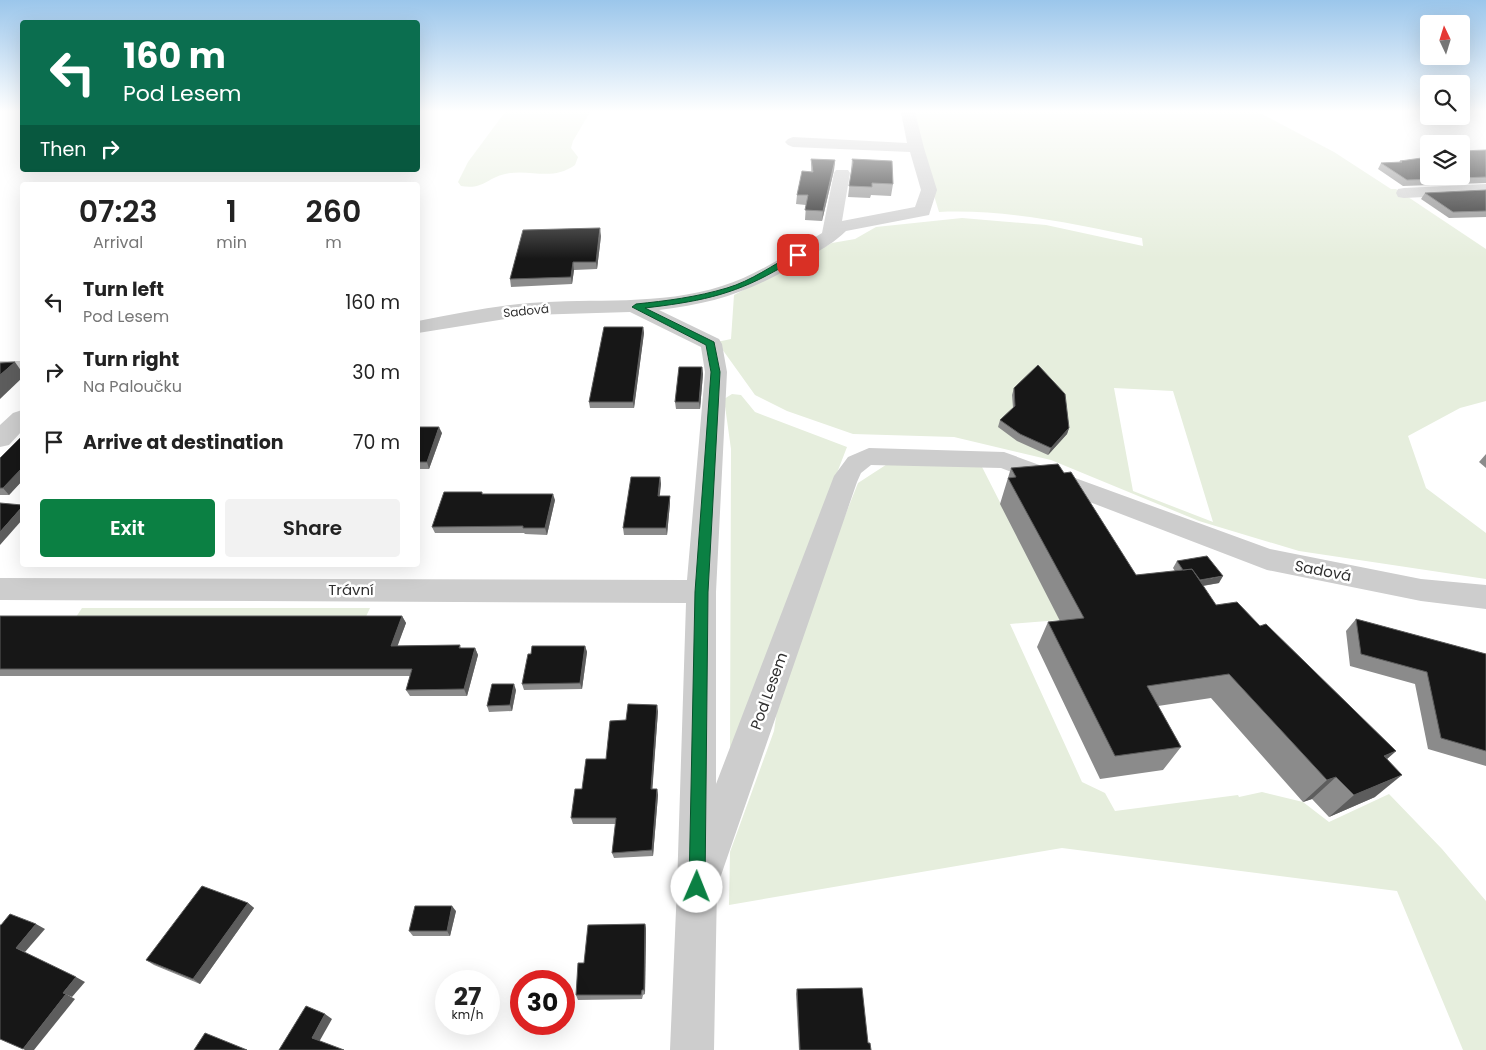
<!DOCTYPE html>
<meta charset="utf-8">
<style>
:root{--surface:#fff;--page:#f2f2f2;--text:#222;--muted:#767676;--accent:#0b8043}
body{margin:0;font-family:Poppins,sans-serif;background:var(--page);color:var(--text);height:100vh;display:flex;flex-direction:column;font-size:19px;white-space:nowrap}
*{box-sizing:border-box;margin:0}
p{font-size:16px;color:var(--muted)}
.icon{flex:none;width:28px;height:28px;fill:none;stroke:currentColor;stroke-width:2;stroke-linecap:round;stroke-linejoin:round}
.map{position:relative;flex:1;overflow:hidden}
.sheet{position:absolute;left:20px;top:182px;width:400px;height:385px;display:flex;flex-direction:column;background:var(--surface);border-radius:5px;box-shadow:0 5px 20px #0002}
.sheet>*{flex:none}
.guide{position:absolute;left:20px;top:20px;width:400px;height:152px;border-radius:5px;box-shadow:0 5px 20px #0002;background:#0b6e4f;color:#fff;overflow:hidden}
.needle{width:32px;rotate:356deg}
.controls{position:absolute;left:1420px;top:15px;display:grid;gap:10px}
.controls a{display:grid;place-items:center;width:50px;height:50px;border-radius:5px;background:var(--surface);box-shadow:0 5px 20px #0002;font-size:25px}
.speed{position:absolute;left:435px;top:970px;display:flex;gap:10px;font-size:25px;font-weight:700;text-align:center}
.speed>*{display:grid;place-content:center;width:65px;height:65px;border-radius:50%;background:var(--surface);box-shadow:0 5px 20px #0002;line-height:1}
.speed small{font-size:12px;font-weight:400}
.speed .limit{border:8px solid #d22;background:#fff;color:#111}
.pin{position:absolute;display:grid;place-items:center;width:42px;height:42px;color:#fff;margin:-21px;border-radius:10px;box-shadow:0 2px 8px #0006}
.me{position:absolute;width:55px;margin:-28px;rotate:1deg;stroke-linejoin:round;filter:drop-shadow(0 0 4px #0008)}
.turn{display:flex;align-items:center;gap:18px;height:105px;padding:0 20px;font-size:22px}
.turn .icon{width:65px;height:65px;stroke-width:2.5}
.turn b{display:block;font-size:35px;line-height:42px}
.then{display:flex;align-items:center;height:48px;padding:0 20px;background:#0003;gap:10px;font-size:19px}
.eta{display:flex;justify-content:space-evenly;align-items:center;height:85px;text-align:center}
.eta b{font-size:30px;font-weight:600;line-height:35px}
.primary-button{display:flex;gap:10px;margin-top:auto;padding:10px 20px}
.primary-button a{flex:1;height:58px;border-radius:5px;background:var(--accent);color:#fff;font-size:20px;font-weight:600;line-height:58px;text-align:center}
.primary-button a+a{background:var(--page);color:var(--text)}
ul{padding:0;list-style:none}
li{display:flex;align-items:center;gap:15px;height:70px;padding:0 20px}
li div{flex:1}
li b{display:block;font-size:19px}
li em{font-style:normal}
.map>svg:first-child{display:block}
.green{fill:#e6eedd;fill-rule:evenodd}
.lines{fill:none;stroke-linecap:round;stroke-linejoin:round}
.minor{fill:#cdcdcd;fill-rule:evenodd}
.wall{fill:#8b8b8b}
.shaded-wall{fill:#5d5d5d}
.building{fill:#171717;stroke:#5d5d5d}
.route{fill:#0b8043;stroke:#07532c}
.labels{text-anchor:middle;stroke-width:5;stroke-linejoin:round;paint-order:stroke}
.far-street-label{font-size:12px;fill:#303030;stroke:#fff}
.street-label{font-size:15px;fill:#303030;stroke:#fff}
</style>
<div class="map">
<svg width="1486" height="1050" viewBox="0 0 1486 1050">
<rect width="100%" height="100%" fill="#fff"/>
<!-- green -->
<g class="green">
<path d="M505,112H590L573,141L571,148L578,157L575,165C551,182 530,168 505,174C487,178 483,190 461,186L458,182L468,162Z"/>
<path d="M912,112H1258L1334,152L1391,189H1396L1486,249V401L1460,408L1408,436L1426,488L1486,533V579L1299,551L1199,521L1051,460L954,437L853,434L787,411L755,395L717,342L731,339L734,295L832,243L855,239L876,227L962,218L1046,225L1143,246L1142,238C1075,224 1008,209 939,212L917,140ZM1114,388L1173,391L1213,522L1133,491Z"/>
<path d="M732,394L741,395L755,412L847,447L761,670L730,757L731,449L724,399Z"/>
<path d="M895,459L981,465L1060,620L1010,624L1082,782L1105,793L1115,811L1238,795L1239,797L1262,792L1303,802L1329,822L1389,794L1442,849L1486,901V1050H1463L1397,891L1062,848L729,905L730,852L774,731L782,675L858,483Z"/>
<path d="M82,608H370L363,623H72Z"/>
</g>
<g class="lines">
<!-- minor -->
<g class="minor">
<path d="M901,112H915L924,148L937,190L929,215L846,231C834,243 819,251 805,259C757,289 715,304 659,310L719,339L722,344L727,372L716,592V784L834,476L848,457L869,448L1004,452L1270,549L1421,579L1486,585V609L1421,601L1267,570L1001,468L871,465L861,473L857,482L717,887L714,1050H670L677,887L686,603L0,600V578L687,580L705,372L701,347L630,312L530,315L418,333V321C455,314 492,306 530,303C594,298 660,306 722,286C758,275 790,252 822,233L834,173L836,170H848L850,173L842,221L915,207L921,190L910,152L793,147L788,145L785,142L788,139L793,137L907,143Z"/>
<path d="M1486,184V194L1404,198L1398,197L1396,193L1398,189L1404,188Z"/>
<rect x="0" y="361" width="22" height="14"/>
<path d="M22,410V431L9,445L0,447V425L13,413Z"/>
</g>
</g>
<!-- wall -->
<g class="wall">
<path d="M1486,150V183L1403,186L1378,169L1381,163L1399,162L1400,161Z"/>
<path d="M811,159L835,160L834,170L822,221L805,220L806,205L796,204L797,195L811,171Z"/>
<path d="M852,159L893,184L891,196L871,195L870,198L848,197L851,172V170Z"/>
<path d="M1486,190V217L1449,218L1421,199L1425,193Z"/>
<path d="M601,236L597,269L574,270L572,284L511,287L510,279Z"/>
<path d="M643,327L644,333L634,408H590L589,402Z"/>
<path d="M702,367L703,374L700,409H676L675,402Z"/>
<path d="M1014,388L1069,428L1067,434L1048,455L1017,441L998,427L1000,420L1013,408L1012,395Z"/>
<path d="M418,427L442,433L429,469H418Z"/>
<path d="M22,436V481L9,495H0V458Z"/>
<path d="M1486,454V468L1479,462Z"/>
<path d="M1011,468L1064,473L1136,575L1175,571L1173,568L1177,561L1219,583L1203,586L1216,605L1260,626L1396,751L1387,759L1375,797L1329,817L1312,799L1303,802L1211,698L1158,706L1181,747L1163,770L1100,779L1037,647L1048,622L1060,621L1000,504Z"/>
<path d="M660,477L661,484L659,496H670V503L667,535H624L623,528Z"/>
<path d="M483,494L555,500L547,535L525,534L524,533H435L432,527Z"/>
<path d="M0,616H402L406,623L397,646L460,645L461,648H475L478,655L467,696H410L406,690L410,676H0Z"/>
<path d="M1356,619L1486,654V766L1428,749L1415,684L1350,666L1346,631Z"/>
<path d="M585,646L587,652L582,689L524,690L522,684Z"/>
<path d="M516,690L512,711L489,712L487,706Z"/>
<path d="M658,711L652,789H657L658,795L653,856L614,858L612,853L616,824H573L571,818L582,789L606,759L626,720Z"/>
<path d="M248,903L254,908L200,984L154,965L146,960Z"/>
<path d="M456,911L450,936H413L409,931Z"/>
<path d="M645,924L646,929L645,994L643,995L642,999L578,1000L576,995L584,963Z"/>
<path d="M797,989L868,1043L871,1050H799L796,994Z"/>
</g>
<!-- shaded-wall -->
<g class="shaded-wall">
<path d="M835,160L834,170L822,221L823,211Z"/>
<path d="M600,228L601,236L597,269L596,262Z"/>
<path d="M573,262L574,270L572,284L571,277Z"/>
<path d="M643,327L644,333L634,408L633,402Z"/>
<path d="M15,362L22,372V378L0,399V375Z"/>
<path d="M702,367L703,374L700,409L699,402Z"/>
<path d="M439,427L442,433L429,469L427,462Z"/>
<path d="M1069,428L1067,434L1048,455L1051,448Z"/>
<path d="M22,468V481L9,495L3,488Z"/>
<path d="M660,477L661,484L659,503L658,496Z"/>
<path d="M553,494L555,500L547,535L545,528Z"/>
<path d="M670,496V503L667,535L666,528Z"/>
<path d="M22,507V520L0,545V532Z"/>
<path d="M1223,576L1219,583L1189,588L1193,582Z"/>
<path d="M402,616L406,623L395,653L391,646Z"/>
<path d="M585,646L587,652L582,689L580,683Z"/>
<path d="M475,648L478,655L467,696L464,689Z"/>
<path d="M514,684L516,690L512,711L510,705Z"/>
<path d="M657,705L658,711L652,795L651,789Z"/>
<path d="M1396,751L1370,774L1384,756Z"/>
<path d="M1402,775L1375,797L1329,817L1354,795Z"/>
<path d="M1336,777L1312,799L1303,802L1327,780Z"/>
<path d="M657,789L658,795L653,856L652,850Z"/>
<path d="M248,903L254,908L200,984L193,979Z"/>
<path d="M452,906L456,911L450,936L447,931Z"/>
<path d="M36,924L45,929L25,952L16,948Z"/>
<path d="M645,924L646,929L645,994L644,990Z"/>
<path d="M76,977L85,982L72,997L63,993Z"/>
<path d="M66,994L75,999L34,1050H25L23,1049Z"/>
<path d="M325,1014L332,1019L319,1042L312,1038Z"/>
</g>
<!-- building -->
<g class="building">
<path d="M1486,150V177L1407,180L1381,163L1402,162L1400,161L1429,157V176H1461V151Z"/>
<path d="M811,159L835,160L823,211L805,210L808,195H797L802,171L813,172Z"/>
<path d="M852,159L892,161L893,184L872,183V187L849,186L853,162Z"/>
<path d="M1486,190V211L1453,212L1425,193Z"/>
<path d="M600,228L596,262H573L571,277L510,279L523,230Z"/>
<path d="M604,327H643L633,402H589Z"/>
<path d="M15,362L0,375V363Z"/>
<path d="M1038,365L1065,394L1069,428L1051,448L1020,434L1000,420L1015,406L1014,388Z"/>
<path d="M679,367H702L699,402H675Z"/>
<path d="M418,427H439L427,462H418Z"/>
<path d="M22,436V468L3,488H0V458Z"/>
<path d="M1058,464L1064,473L1071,472L1136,575L1192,569L1216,605L1237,602L1260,626L1266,624L1396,751L1384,756L1402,775L1354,795L1336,777L1327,780L1229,674L1147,686L1181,747L1115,756L1048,622L1084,618L1008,478L1016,477L1011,468Z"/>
<path d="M631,477H660L658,496H670L666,528H623Z"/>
<path d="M444,492H482V494H553L545,528H523V526L432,527Z"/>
<path d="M0,503L22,505V507L0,532Z"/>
<path d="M1207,556L1223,576L1200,580L1192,569L1183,570L1177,561Z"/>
<path d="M0,616H402L391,646L460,645L459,648H475L464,689L406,690L412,669H0Z"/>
<path d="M1356,619L1486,654V751L1441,738L1427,672L1361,654Z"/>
<path d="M532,646H585L580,683L522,684L528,654H531Z"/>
<path d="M492,684H514L510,705L487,706Z"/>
<path d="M628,704L657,705L651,789H657L652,850L612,853L616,818H571L575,789H582L586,759H606L610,721L626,720Z"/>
<path d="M202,886L248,903L193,979L146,960Z"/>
<path d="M415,906H452L447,931H409Z"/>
<path d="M10,914L36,924L16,948L76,977L63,993L66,994L23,1049L0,1039V925H1Z"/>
<path d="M645,924L644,990H642L641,995H576L578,963H584L588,925Z"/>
<path d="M862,988L868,1043H870L871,1050H800L797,989Z"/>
<path d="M306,1006L325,1014L312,1038L344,1050H279Z"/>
<path d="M205,1033L247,1050H194Z"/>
</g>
<!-- sky -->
<linearGradient id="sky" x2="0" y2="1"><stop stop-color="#9bc6eb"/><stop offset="0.43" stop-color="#fff"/><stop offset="1" stop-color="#fff" stop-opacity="0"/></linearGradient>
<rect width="1486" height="259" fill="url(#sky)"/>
<!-- route -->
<path class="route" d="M795,253L802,255C794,262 784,266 775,271C731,296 695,302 645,308L714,342L720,372L708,592L705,887L703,893L697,895L692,893L689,887L695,592L711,372L706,345L632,307L636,304C666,301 697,297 727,288C751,281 773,265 795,253Z"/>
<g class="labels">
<!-- far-street labels -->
<g class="far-street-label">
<text transform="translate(526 311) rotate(-6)" y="4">Sadová</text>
</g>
<!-- street labels -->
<g class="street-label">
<text transform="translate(1323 571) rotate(11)" y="5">Sadová</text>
<text x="351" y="595">Trávní</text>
<text transform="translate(769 691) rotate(-70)" y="5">Pod Lesem</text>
</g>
</g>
</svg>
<div class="controls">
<a><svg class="needle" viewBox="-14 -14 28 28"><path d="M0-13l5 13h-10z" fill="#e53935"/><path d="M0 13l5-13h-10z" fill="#767676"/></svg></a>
<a><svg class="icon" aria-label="search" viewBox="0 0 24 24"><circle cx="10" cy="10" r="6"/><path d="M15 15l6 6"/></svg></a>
<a><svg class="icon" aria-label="layers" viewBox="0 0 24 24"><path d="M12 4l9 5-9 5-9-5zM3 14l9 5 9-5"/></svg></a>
</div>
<div class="speed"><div>27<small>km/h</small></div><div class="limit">30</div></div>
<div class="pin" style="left:798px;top:255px;background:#d93025"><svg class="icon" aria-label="arrive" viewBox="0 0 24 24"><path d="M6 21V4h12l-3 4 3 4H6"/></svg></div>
<svg class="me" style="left:697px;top:887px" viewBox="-20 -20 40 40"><circle r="19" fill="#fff"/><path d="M0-13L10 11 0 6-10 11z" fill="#0b8043"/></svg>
<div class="guide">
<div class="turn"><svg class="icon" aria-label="left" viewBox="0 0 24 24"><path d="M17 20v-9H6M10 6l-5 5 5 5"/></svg><div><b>160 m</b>Pod Lesem</div></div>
<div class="then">Then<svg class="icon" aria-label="right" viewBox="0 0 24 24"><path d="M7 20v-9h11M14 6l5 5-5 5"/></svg></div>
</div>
<section class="sheet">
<div class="eta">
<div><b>07:23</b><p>Arrival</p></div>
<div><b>1</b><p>min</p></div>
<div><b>260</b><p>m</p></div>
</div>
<ul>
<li><svg class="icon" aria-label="left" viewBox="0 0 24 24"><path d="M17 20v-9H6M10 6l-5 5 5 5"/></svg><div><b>Turn left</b><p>Pod Lesem</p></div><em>160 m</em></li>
<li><svg class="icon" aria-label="right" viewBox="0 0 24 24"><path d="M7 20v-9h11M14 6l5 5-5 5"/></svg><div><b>Turn right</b><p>Na Paloučku</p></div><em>30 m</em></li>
<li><svg class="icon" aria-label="arrive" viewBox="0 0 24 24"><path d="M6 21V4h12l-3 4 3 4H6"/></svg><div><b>Arrive at destination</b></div><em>70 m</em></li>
</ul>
<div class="primary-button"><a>Exit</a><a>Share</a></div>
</section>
</div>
